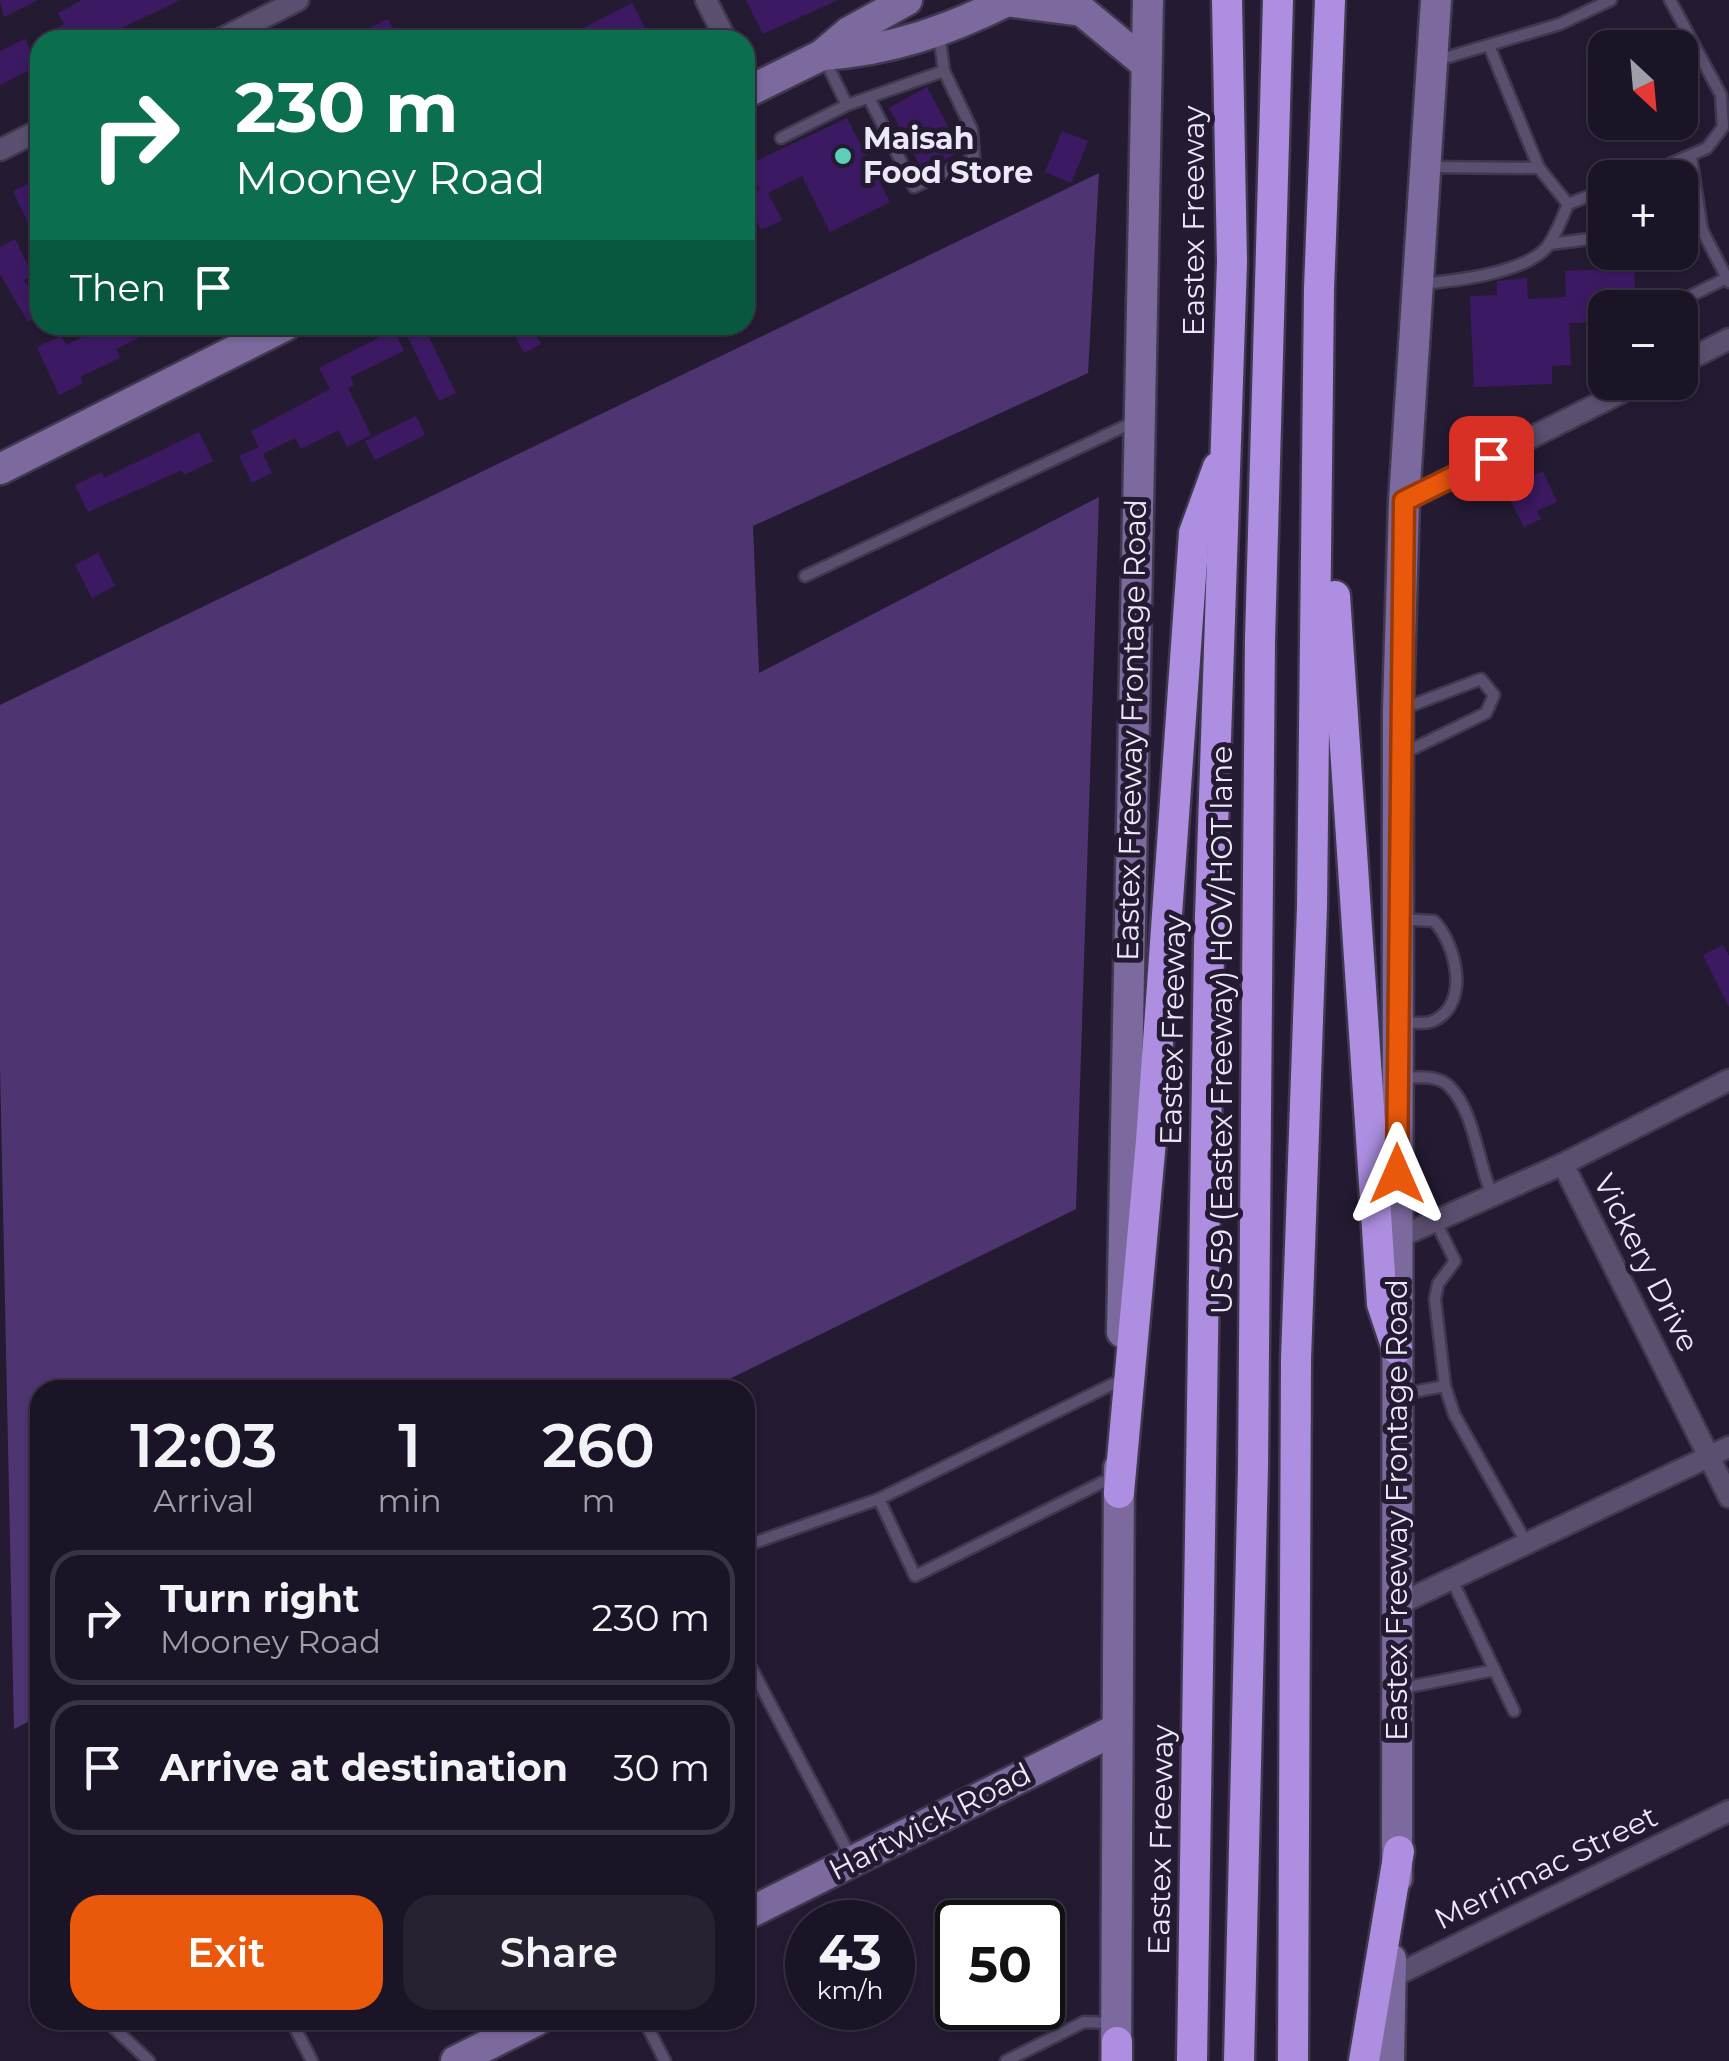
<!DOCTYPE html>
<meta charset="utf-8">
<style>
:root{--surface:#1b1426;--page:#282132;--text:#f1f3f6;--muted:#a09ea7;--line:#393343;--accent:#ea580c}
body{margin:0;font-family:Montserrat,sans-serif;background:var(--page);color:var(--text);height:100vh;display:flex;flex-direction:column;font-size:38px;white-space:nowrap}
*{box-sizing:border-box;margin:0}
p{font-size:32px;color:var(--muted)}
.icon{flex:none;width:55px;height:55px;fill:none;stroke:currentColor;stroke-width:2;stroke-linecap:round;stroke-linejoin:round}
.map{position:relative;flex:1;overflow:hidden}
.side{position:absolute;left:30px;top:1380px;width:725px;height:650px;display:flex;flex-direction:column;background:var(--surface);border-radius:30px;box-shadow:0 2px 8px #0004,0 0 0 2px var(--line)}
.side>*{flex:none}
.hud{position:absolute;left:30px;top:30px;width:725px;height:305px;border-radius:30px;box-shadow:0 2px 8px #0004,0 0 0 2px var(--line);background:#0b6e4f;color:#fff;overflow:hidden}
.needle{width:65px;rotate:154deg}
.controls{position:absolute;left:1588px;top:30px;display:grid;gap:20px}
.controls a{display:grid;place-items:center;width:110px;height:110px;border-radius:20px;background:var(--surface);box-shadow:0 2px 8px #0004,0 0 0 2px var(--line);font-size:50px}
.speed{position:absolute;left:785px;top:1900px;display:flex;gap:20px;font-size:50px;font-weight:700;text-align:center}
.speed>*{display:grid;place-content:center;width:130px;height:130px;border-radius:50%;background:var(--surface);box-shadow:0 2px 8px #0004,0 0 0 2px var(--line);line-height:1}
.speed small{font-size:25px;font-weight:400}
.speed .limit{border:5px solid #111;border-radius:15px;background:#fff;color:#111}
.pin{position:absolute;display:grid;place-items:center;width:85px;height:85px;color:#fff;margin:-42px;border-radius:20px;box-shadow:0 5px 15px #0006}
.me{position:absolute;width:110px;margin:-55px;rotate:0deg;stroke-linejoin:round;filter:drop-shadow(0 0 8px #0008)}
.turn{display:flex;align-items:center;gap:35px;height:210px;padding:0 40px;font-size:45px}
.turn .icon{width:130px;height:130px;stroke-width:2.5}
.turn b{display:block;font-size:70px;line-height:85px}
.then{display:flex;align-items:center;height:95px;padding:0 40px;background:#0003;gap:20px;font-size:38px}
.eta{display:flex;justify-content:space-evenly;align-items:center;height:170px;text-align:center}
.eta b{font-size:60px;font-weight:600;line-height:70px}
.button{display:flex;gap:20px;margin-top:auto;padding:20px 40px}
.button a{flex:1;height:115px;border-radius:30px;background:var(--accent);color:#fff;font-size:40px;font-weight:600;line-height:115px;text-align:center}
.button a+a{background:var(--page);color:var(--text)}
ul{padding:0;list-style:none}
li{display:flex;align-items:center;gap:30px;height:135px;margin:0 20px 15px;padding:0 20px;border:5px solid var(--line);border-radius:30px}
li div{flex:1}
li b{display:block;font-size:38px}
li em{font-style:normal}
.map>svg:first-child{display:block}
.green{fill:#4e3572}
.building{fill:#3c1a63}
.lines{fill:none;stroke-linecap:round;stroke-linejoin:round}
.lane-casing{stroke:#40384f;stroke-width:15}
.street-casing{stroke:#40384f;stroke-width:25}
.secondary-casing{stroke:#40384f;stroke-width:35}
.highway-casing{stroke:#40384f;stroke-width:35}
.lane{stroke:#5b4f70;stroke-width:10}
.street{stroke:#5b4f70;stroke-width:20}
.secondary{stroke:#7c699e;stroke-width:30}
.highway{stroke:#ad8ee1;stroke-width:30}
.route-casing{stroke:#983908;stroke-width:25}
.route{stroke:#ea580c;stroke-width:18}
.poi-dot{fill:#5dceb8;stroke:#241b33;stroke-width:4}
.labels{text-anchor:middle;stroke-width:10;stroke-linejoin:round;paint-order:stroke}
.poi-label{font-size:30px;font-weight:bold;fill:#ede8f8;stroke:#241b33;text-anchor:start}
.street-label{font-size:30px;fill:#ede8f8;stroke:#241b33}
</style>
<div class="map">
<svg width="1729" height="2061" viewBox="0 0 1729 2061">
<rect width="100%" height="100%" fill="#241b33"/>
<!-- green -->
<path class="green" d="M1099,173L1088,373L753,526L759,673L1099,497L1076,1209L707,1390H40V1716L14,1729L0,1066V705Z"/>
<!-- building -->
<g class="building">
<path d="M0,0H38L4,17Z"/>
<path d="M82,0H181L96,40H59L54,30L64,24L58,13Z"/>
<path d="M746,0H838L763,34Z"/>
<path d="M632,3L651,40H560Z"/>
<path d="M388,19L399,40H346Z"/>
<path d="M25,39L38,66L0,85V51Z"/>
<path d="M927,87L961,151L923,171L889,108Z"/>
<path d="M847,118L890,202L830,232L802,176L768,193L782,220L761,230L745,197L760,190L748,165Z"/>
<path d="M1062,131L1088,141L1071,183L1045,172Z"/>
<path d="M35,181L40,191V248L13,191Z"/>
<path d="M15,239L33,275L24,280L40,306V315L28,322L0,274V247Z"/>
<path d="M1634,268L1636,308H1605V322L1569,323L1571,365L1552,366V384L1474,387L1470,296L1497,295V281L1527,278L1528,299L1566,297L1565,271Z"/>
<path d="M107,325H165L116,349L120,358L80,377L83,383L59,395L37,347L61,336L66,345Z"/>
<path d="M424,327L456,393L439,401L407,335Z"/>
<path d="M532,327L541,344L524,353L515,336Z"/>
<path d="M394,330L404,351L350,377L354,385L348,388L371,435L347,447L339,430L301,449L295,438L263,454L272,473L252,483L239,456L259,447L251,431L330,389L319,368Z"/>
<path d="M416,416L425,435L375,460L365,441Z"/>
<path d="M199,432L213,461L184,475L182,470L88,512L75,485L102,472L104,478Z"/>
<path d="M1543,471L1557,502L1537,511L1541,519L1524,527L1504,489Z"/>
<path d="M98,553L115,586L92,598L75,565Z"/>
<path d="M1723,945L1729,956V1007L1703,955Z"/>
</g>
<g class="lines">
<!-- lane casing -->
<g class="lane-casing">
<g id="lane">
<path d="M1490,48L1539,168"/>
<path d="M824,58L847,105L944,71L939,34"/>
<path d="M1438,60L1560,24L1611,0"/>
<path d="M869,98L914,187L974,158L972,130L944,71"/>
<path d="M781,138L847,105"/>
<path d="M1691,157L1702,230"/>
<path d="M1638,178L1707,148L1723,127L1721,95L1670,0"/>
<path d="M1568,204L1605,190"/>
<path d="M1680,231L1702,230L1729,282"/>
<path d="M1550,244L1605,237"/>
<path d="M1419,284C1454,281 1523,274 1547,247C1556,235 1562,218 1568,204L1539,168L1430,167"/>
<path d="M1666,308L1727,278"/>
<path d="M1601,356L1605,353"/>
<path d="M805,576L1136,421"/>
<path d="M1402,709L1481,679L1494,695L1486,713L1404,753"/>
<path d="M1399,919L1434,921C1456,944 1471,1004 1433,1021C1424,1025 1410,1022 1400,1022"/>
<path d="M1403,1078C1418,1077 1437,1075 1449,1086C1474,1110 1478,1163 1492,1195"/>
<path d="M1436,1222L1455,1261L1438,1284L1435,1299L1445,1386L1454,1414L1527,1544"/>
<path d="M1402,1394L1445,1386"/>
<path d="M1115,1476L915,1576L879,1499L1121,1380"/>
<path d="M745,1546L879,1499"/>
<path d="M1452,1580L1514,1711"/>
<path d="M745,1656L852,1859"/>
<path d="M1403,1688L1495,1670"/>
<path d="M291,2020L312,2061"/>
<path d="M644,2020L665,2061"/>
<path d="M113,2027L149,2061"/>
<path d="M1006,2061L1084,2022L1111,2023"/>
</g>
</g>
<!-- street casing -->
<g class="street-casing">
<g id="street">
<path d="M706,0L726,40"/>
<path d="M219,40L298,0"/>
<path d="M0,150L40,130"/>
<path d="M1680,364L1729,339"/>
<path d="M1404,501L1642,382"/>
<path d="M1563,1164L1729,1497"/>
<path d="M1397,1238L1563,1164L1729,1080"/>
<path d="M1397,1605L1729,1447"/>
<path d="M1390,1978L1729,1811"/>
</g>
</g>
<!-- secondary casing -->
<g class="secondary-casing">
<g id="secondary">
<path d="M1006,1L1082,11L1146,64"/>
<path d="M822,55C890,51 949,30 1009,0"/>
<path d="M745,93L822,55L849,32L907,0"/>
<path d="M0,469L286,325"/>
<path d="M1122,1332L1148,0"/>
<path d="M1397,1878L1398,711L1404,501L1436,0"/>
<path d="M745,1915L1115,1730"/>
<path d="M456,2061L537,2020"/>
<path d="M1116,2061L1119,1468"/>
<path d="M1389,2061L1391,1959"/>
</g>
</g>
<!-- highway casing -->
<g class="highway-casing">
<g id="highway">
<path d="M1335,596L1382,1304L1397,1349"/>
<path d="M1119,1493L1151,1141L1194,533L1218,467"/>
<path d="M1117,2042V2061"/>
<path d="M1192,2061L1209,946L1232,262L1227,0"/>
<path d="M1239,2061L1253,1467L1260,639L1278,0"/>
<path d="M1293,2061L1296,1359L1312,907L1319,289L1330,0"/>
<path d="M1364,2061L1399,1851"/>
</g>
</g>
<!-- lane -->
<use href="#lane" class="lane"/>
<!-- street -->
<use href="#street" class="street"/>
<!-- secondary -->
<use href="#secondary" class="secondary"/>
<!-- highway -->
<use href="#highway" class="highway"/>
</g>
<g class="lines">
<!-- route casing -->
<g class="route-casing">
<path id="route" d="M1397,1174L1404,501L1491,458"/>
</g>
<!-- route -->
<use href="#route" class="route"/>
</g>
<!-- markers -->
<circle class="poi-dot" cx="843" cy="156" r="10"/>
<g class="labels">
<!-- poi labels -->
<g class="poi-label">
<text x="863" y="149">Maisah<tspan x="863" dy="34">Food Store</tspan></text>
</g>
<!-- street labels -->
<g class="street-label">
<text transform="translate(1194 221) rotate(-90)" y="10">Eastex Freeway</text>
<text transform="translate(1132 730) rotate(-89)" y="10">Eastex Freeway Frontage Road</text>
<text transform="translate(1173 1030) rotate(-89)" y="10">Eastex Freeway</text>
<text transform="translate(1222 1030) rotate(-90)" y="10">US 59 (Eastex Freeway) HOV/HOT lane</text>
<text transform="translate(1646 1263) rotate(63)" y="10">Vickery Drive</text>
<text transform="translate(1397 1510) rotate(-90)" y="10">Eastex Freeway Frontage Road</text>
<text transform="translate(930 1822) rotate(-27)" y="10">Hartwick Road</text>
<text transform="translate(1161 1840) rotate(-89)" y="10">Eastex Freeway</text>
<text transform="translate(1546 1868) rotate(-26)" y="10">Merrimac Street</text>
</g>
</g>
</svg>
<div class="controls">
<a><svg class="needle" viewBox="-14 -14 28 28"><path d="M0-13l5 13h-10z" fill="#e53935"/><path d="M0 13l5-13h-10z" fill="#a09ea7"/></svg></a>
<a>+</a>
<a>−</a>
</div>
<div class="speed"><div>43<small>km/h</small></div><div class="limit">50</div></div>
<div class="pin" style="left:1491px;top:458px;background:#d93025"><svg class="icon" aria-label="arrive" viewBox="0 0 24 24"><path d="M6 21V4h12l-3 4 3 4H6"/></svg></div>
<svg class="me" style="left:1397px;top:1174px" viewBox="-20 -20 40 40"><path d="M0-17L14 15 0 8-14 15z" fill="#ea580c" stroke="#fff" stroke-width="4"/></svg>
<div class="hud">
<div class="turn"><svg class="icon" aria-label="right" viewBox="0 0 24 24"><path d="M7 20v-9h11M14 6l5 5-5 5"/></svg><div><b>230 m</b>Mooney Road</div></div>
<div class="then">Then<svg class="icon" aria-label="arrive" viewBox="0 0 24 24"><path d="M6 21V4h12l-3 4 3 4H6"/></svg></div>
</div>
<section class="side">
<div class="eta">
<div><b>12:03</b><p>Arrival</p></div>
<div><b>1</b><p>min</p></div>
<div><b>260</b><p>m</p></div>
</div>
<ul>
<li><svg class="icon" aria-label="right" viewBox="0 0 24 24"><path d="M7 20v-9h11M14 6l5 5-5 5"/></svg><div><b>Turn right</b><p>Mooney Road</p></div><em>230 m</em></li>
<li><svg class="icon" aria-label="arrive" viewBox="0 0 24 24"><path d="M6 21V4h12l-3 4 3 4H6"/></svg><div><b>Arrive at destination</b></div><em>30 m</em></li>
</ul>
<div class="button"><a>Exit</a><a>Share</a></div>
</section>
</div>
